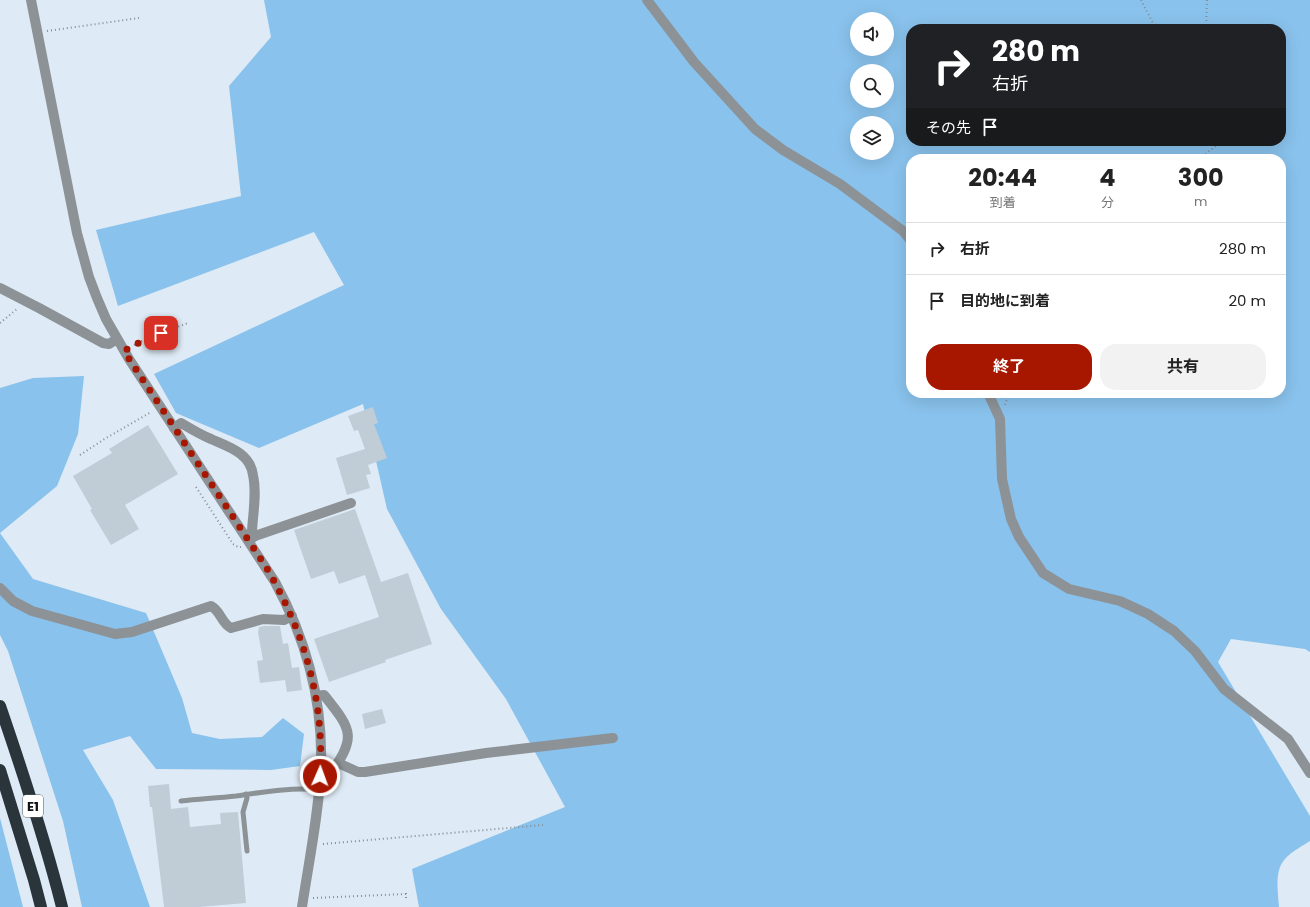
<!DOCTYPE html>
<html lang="ja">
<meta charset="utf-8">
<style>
:root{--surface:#fff;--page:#f2f2f2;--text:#222;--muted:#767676;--line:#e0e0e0;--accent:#a71700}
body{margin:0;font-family:Poppins,"Noto Sans JP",sans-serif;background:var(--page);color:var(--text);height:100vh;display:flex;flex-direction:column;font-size:15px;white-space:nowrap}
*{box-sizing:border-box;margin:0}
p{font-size:13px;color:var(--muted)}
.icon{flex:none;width:22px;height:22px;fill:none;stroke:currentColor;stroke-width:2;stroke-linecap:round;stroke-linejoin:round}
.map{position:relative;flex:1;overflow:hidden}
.details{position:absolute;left:906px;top:154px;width:380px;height:244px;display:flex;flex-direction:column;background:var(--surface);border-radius:16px;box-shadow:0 4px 16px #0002}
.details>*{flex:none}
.hud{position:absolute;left:906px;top:24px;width:380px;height:122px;border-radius:16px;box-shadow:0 4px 16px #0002;background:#202124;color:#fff;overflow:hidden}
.tools{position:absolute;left:850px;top:12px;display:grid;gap:8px}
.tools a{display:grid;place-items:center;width:44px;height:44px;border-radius:50%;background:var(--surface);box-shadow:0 4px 16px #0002;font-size:20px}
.pin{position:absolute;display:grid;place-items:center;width:34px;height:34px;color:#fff;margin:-17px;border-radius:8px;box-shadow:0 2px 6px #0006}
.me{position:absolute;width:44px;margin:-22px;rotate:2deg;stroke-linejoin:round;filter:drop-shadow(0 0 3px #0008)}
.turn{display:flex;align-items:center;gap:14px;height:84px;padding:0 20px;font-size:18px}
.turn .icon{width:52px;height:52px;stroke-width:2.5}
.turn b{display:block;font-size:28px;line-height:34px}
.then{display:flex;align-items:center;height:38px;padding:0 20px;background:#0003;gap:8px;font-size:15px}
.eta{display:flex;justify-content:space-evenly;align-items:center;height:68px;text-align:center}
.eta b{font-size:24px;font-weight:700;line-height:28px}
.primary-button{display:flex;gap:8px;margin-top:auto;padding:8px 20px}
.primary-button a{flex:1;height:46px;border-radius:16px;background:var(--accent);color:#fff;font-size:16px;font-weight:700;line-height:46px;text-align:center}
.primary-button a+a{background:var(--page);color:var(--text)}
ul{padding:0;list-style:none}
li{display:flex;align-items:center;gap:12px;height:52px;padding:0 20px;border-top:1px solid var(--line)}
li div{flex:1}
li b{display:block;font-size:15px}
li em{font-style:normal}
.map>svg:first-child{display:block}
.green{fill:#89c2ec;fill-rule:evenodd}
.building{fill:#c0cdd7}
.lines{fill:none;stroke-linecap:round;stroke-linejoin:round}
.path{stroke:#858d95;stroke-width:2;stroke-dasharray:1 3;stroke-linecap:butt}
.service{stroke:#8c9296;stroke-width:5}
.minor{stroke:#8c9296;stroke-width:10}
.tertiary{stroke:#8c9296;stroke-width:10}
.motorway{stroke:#2a343b;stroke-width:12}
.route{stroke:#a71700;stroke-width:7;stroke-dasharray:0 12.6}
.labels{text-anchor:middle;stroke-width:3;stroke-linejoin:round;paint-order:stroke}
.shield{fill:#fff;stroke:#575a5d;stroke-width:1}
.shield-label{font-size:13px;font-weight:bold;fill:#0f1317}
</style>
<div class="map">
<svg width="1310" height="907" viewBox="0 0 1310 907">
<rect width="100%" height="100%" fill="#deeaf5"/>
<!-- green -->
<g class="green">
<path d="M264,0H1310V652L1305,649L1231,639L1218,662L1310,816V841C1301,847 1288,853 1282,863C1275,874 1278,894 1279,907H419L412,869L565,807L506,699L441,609L387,509L363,404L259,448L176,413L154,374L344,285L314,232L118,306L96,230L241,196L229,86L271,37ZM857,19H887V49H857ZM911,29H1281V141H911ZM857,71H887V101H857ZM857,123H887V153H857ZM911,159H1281V393H911Z"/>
<path d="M84,376L78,434L57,486L0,533L33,579L146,613L182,698L192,733L220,739L262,737L283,718L304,734L300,766L271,770L156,769L130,736L83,750L113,800L150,907H82L63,821L8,651L0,635V388L33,378Z"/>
<path d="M0,818L23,907H0Z"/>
</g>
<!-- building -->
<g class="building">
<path d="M373,407L378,423L374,424L387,458L368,465L371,474L366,475L370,488L347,495L336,458L365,449L358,430L354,431L348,416Z"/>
<path d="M148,425L178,474L125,505L139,529L111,545L90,510L92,509L73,476L112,453L109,449Z"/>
<path d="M355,509L381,582L408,573L432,644L385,660L386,662L329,682L314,639L379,617L365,575L339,584L334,571L311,579L294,530Z"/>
<path d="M264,626H280L283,644L288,643L292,668L299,667L302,690L287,692L285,680L260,683L257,661L263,660L258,632L259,627Z"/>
<path d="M382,709L386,723L365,729L362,714Z"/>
<path d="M169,784L171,809L188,807L190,827L221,824L220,813L238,812L246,903L199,907H164L152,807H150L148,786Z"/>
</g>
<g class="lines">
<!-- path -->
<g class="path">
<path d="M1141,0L1156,29"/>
<path d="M1206,29L1207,0"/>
<path d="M47,31L139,18"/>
<path d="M1199,159L1222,141"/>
<path d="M0,323L17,309"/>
<path d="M134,345L148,338L188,323"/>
<path d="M1005,405L1009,393"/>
<path d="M80,455L103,440L151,412"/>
<path d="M196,487L233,544L238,547H241"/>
<path d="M323,844L543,825"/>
<path d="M313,898L406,894"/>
<path d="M406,898V890"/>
</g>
<!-- service -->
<g class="service">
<path d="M246,794L247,798L243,812L247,851"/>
<path d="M181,801C200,799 218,798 236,796C264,792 291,787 319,790"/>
</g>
<!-- minor -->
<g class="minor">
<path d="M647,0L694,62L755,129L783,150L840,184L903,231L911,241"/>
<path d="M0,288L39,308L103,343L109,344L117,339"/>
<path d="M988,393L1000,419L1002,479L1011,519L1019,537L1043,573L1069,589L1120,601L1148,614L1174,631L1195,651L1224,689L1288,739L1310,773"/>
<path d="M174,428L181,423C191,429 201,435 211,439C229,447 250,453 253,475C257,493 253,513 252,531L255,536"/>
<path d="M249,540L255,536L351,503"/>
<path d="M0,588L13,601L32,611L115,634L132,632L211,606C221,611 221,623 231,628L263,619L284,620L292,616"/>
<path d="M316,696L324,695C353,731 357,737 328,777L320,776"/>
<path d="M338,763L358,772H365L486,753L613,738"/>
</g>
<!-- tertiary -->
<path class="tertiary" d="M31,0L77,233L89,277L97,298L106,319L129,359L275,582C306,639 323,701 321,766C319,812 309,861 302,907"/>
<!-- motorway -->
<g class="motorway">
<path d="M0,706C23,773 45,839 62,907"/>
<path d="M0,770L34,880L41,907"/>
</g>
</g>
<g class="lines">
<!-- route -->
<path class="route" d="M161,333L148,338L124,351L266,567C304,631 325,701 320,776"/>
</g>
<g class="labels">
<!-- shield labels -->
<rect class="shield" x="23" y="795" width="20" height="22" rx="3"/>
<g class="shield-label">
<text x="33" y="811">E1</text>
</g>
</g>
</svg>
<div class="tools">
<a><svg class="icon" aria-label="sound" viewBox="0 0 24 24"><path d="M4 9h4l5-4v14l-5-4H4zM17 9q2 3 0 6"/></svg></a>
<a><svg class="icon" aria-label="search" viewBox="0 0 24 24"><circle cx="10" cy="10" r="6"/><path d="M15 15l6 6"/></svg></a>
<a><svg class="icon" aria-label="layers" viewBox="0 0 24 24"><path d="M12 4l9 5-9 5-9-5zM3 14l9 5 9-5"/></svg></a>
</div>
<div class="pin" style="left:161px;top:333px;background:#d93025"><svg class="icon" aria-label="arrive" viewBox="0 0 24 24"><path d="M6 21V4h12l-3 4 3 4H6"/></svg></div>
<svg class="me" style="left:320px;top:776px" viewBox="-20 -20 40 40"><circle r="17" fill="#a71700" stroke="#fff" stroke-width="3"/><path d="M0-11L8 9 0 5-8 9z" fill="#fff"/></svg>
<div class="hud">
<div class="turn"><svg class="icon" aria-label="right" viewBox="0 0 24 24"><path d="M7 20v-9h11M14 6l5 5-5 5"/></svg><div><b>280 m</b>右折</div></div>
<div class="then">その先<svg class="icon" aria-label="arrive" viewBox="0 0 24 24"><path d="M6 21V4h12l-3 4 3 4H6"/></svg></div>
</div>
<section class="details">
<div class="eta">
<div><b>20:44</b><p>到着</p></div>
<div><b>4</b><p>分</p></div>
<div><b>300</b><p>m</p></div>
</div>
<ul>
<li><svg class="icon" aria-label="right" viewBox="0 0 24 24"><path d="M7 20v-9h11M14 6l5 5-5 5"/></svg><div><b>右折</b></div><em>280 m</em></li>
<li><svg class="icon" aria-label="arrive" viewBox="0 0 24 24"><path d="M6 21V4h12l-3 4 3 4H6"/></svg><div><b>目的地に到着</b></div><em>20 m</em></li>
</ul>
<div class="primary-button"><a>終了</a><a>共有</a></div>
</section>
</div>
